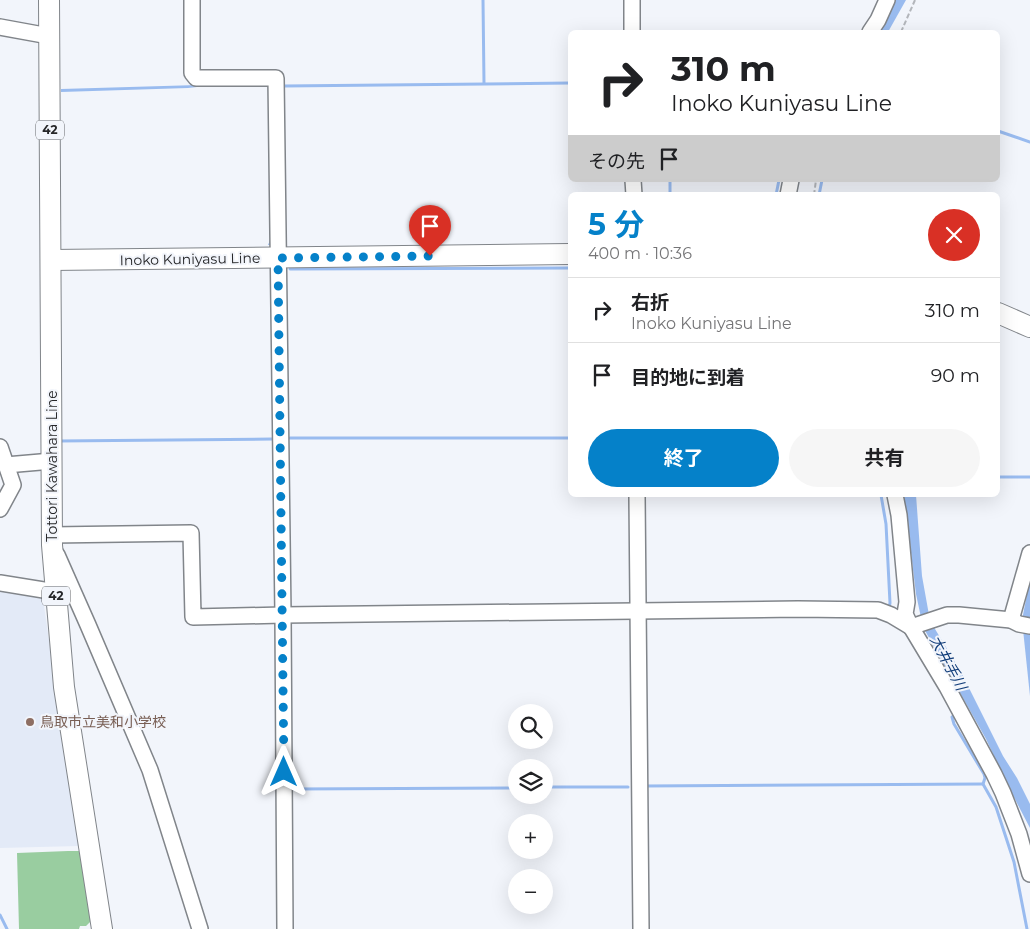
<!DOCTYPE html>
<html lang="ja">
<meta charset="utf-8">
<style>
:root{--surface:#fff;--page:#f6f6f6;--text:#202124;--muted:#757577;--line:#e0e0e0;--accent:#0581c9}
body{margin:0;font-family:Montserrat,"Noto Sans JP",sans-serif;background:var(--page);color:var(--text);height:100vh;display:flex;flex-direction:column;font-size:19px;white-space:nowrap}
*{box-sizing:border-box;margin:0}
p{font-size:16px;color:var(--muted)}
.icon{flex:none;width:28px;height:28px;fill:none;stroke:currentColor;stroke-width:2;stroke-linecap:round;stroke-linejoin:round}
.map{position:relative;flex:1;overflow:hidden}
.sheet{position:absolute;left:568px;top:192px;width:432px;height:305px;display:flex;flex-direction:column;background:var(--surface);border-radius:8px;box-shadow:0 5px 20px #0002}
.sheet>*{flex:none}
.top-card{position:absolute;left:568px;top:30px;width:432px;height:152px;border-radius:8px;box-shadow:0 5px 20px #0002;background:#fff;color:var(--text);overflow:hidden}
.buttons{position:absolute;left:508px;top:704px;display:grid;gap:10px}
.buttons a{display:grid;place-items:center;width:45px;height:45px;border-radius:50%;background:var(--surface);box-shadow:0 5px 20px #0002;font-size:25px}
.pin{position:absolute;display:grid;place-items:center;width:42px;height:42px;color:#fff;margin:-51px -21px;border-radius:50% 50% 50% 0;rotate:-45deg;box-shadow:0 0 5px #0007}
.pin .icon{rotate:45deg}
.me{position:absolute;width:55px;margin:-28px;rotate:0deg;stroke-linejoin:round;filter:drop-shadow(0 0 4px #0008)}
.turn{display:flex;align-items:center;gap:18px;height:105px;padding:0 20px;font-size:22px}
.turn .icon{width:65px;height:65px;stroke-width:2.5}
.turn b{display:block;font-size:35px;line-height:42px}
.then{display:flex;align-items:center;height:48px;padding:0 20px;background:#0003;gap:10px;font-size:19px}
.round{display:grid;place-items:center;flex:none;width:52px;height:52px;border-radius:26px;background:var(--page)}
.overview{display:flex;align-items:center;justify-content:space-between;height:85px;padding:0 20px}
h1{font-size:30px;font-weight:700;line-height:38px;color:var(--accent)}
.primary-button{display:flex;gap:10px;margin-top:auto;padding:10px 20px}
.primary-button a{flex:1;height:58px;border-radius:30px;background:var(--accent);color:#fff;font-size:20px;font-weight:700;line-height:58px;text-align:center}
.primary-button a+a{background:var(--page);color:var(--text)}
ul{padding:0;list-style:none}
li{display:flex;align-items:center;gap:15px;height:65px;padding:0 20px;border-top:1px solid var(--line)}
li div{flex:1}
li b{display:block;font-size:19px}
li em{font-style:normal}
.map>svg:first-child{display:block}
.built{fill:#e3eaf7}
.forest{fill:#99cda0}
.water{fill:#99bbef}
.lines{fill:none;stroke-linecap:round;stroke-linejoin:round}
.stream{stroke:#99bbef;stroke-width:3}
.minor-casing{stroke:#81858a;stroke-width:18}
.major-casing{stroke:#81858a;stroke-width:22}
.path{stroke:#b3b6bb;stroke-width:2;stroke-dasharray:5 2.5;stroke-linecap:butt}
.minor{stroke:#fff;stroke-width:15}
.major{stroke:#fff;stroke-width:20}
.route{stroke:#0581c9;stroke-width:9;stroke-dasharray:0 16.2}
.education-dot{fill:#8d6e63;stroke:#f2f5fb;stroke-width:2}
.labels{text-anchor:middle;stroke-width:4;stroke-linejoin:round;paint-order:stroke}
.shield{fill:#f2f5fb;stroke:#636568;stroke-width:1}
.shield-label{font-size:12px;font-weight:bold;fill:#262729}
.street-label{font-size:14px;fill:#262729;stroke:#f2f5fb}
.education-label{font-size:14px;fill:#785e54;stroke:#f2f5fb;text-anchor:start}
.water-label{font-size:15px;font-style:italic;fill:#143f7b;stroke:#f2f5fb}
</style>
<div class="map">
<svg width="1030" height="929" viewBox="0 0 1030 929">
<rect width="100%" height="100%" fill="#f2f5fb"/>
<!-- built -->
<path class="built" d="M0,589L38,595L43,599L79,846L0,848Z"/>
<!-- forest -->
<path class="forest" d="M68,851H80L91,921L86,926H80L79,929H19L17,853Z"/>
<!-- water -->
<g class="water">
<path d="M895,0H906L888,32H876Z"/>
<path d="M269,84L274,245H268L271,238L269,87H197L188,88L61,92V89L198,85Z"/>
<path d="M904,495H916L922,576L929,615L935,629L961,672L1003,756L1017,778L1030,804V828L1006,782L986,739L923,627L916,594Z"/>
<path d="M1030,579V696L1022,620Z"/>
</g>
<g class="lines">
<!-- stream -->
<g class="stream">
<path d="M483,0L484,83"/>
<path d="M284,86L570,83"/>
<path d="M998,131L1030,142"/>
<path d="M670,194V180"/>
<path d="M638,195L670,194"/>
<path d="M776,195L779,180"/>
<path d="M819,195L822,180"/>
<path d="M290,269L570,268"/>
<path d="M290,438H570"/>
<path d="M58,441L272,439"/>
<path d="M998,477H1030"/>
<path d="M881,495L886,524L890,603L889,608"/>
<path d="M955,715L952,717L954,724L984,774L985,778L983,784L996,807L1014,862L1027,929"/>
<path d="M645,786L983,784"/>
<path d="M544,787H628"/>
<path d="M293,789L516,788"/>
<path d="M0,915L7,929"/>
</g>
<!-- minor casing -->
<g class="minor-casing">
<g id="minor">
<path d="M192,0V73L196,78H276L283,615L285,929"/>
<path d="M632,0V32"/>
<path d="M0,27L49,36"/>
<path d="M870,32L878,20L887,0"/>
<path d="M633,180L634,195"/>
<path d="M788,195L791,180"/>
<path d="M0,447L13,485L0,509"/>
<path d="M6,465L52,461"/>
<path d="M637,495L641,929"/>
<path d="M895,495L899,515L907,602L905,614L911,627L947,687L994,774L1003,793L1019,834L1030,874"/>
<path d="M52,535L191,533L193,617L283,615L798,609L878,610L891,615L911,627L947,615H959L1011,620L1019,624L1030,626"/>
<path d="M57,555L88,625L150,770L200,929"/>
<path d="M0,583L56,592"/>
<path d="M1011,620L1030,553"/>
</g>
</g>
<!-- major casing -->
<g class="major-casing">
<g id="major">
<path d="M49,0L52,545L64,687L102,929"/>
<path d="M51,260L570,254"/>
<path d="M998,313L1030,327"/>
</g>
</g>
<!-- path -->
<g class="path">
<path d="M901,32L915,0"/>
<path d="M814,195L816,180"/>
</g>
<!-- minor -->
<use href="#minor" class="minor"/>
<!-- major -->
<use href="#major" class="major"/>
</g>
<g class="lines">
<!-- route -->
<path class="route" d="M284,772L278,258L430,256"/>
</g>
<!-- markers -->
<circle class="education-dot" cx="30" cy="722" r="5"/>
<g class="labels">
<!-- shield labels -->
<g class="shield">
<rect x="36" y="120.5" width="28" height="19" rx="4"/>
<rect x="42" y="586.5" width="28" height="19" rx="4"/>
</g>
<g class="shield-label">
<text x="50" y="134">42</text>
<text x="56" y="600">42</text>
</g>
<!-- street labels -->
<g class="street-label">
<text transform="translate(190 259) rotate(-1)" y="5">Inoko Kuniyasu Line</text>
<text transform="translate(52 466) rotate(-90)" y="5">Tottori Kawahara Line</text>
</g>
<!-- education labels -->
<g class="education-label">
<text x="40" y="727">鳥取市立美和小学校</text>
</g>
<!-- water labels -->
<g class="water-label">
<text transform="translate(948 663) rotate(62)" y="5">大井手川</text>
</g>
</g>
</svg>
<div class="buttons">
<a><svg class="icon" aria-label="search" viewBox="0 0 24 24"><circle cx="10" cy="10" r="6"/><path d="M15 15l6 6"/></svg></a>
<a><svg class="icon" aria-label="layers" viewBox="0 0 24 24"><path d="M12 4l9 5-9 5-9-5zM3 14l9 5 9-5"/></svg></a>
<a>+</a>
<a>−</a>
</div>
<div class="pin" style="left:430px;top:256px;background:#d93025"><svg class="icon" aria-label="arrive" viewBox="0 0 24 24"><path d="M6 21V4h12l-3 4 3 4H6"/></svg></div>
<svg class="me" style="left:284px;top:772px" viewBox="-20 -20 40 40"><path d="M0-17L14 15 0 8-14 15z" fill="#0581c9" stroke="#fff" stroke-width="4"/></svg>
<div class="top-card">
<div class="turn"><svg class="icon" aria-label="right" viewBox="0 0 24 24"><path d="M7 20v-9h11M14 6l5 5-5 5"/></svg><div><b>310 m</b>Inoko Kuniyasu Line</div></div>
<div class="then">その先<svg class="icon" aria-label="arrive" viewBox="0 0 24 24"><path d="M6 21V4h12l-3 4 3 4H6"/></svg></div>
</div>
<section class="sheet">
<div class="overview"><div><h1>5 分</h1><p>400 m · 10:36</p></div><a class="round" style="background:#d93025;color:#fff"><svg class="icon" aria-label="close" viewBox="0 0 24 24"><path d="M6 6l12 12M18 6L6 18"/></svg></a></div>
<ul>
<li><svg class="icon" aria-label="right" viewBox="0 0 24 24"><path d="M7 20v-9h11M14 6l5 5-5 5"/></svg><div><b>右折</b><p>Inoko Kuniyasu Line</p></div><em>310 m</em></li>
<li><svg class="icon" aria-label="arrive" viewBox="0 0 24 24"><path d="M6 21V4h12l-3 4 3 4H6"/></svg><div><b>目的地に到着</b></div><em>90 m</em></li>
</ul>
<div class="primary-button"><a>終了</a><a>共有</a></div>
</section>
</div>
